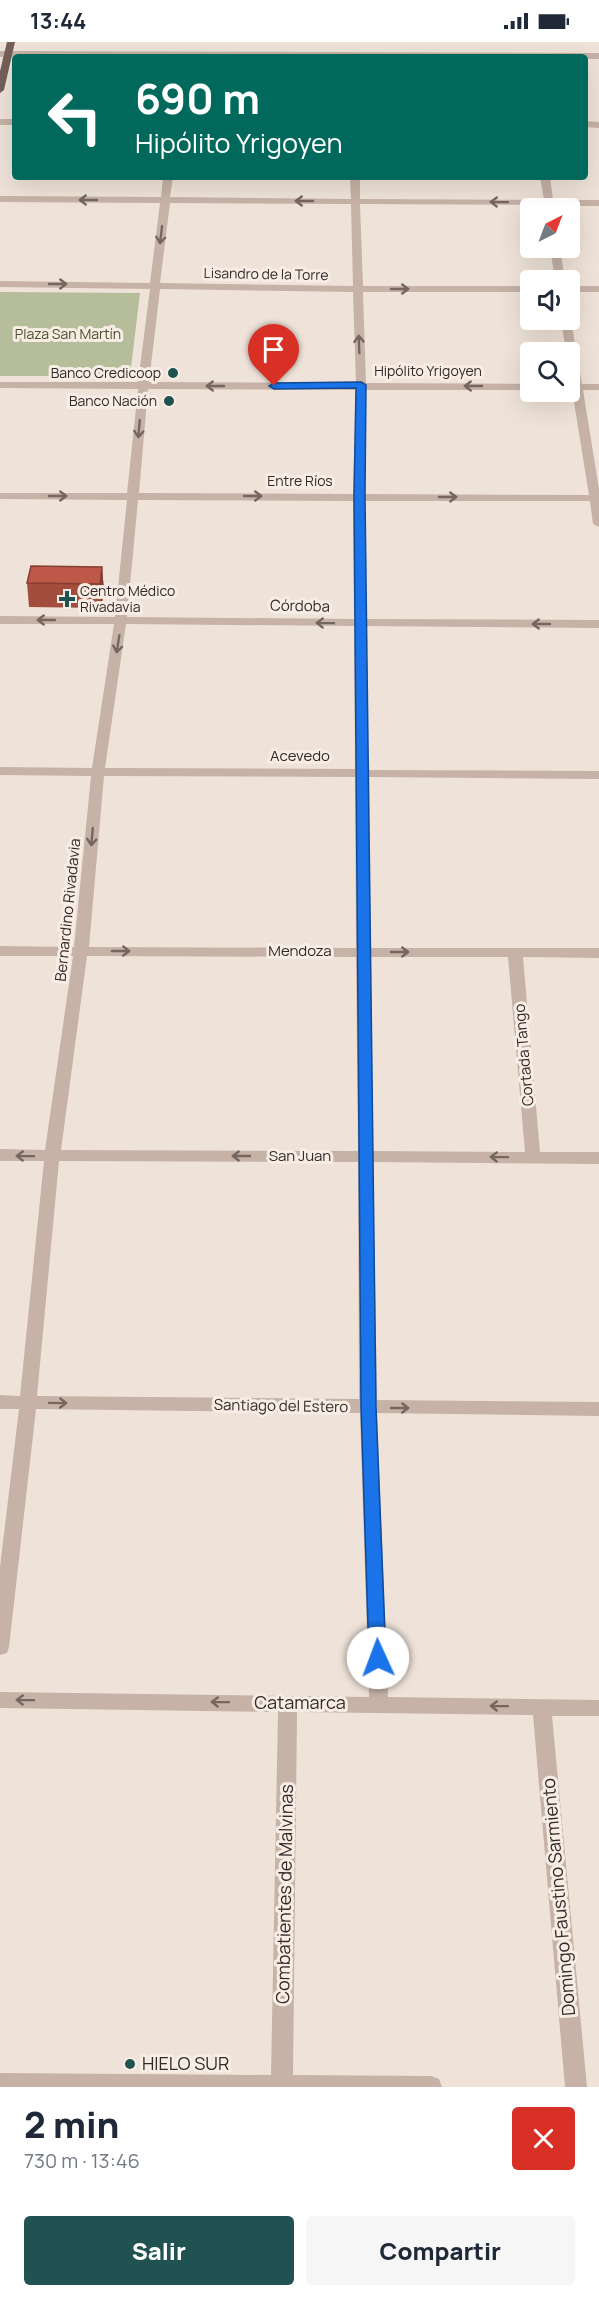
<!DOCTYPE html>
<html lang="es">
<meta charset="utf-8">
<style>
:root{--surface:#fff;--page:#f6f6f7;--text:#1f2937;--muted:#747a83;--accent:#1f5250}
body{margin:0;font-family:Manrope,sans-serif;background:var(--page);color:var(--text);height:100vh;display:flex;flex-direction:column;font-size:22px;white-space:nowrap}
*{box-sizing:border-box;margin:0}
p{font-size:20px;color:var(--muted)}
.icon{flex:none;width:33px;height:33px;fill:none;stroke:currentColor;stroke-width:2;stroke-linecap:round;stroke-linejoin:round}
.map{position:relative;height:2045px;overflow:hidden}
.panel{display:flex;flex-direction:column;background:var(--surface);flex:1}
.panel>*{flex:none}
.banner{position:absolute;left:12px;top:12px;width:576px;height:126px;border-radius:6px;box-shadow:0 6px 24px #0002;background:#00695c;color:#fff;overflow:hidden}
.needle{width:39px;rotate:42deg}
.fabs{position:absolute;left:520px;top:156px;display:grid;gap:12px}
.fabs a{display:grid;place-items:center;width:60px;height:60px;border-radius:6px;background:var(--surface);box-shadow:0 6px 24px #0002;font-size:30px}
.pin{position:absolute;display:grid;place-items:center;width:51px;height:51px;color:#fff;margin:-62px -26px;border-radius:50% 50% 50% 0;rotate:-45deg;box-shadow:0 0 6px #0007}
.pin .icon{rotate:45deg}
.me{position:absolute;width:66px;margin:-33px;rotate:358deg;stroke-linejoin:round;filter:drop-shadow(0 0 4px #0008)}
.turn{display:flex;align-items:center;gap:21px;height:126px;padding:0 24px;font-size:27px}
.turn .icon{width:78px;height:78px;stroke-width:2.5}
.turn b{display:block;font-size:42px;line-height:51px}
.round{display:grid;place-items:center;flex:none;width:63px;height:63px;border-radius:6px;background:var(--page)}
.headline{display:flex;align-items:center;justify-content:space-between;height:102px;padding:0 24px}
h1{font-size:36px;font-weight:800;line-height:45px}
.primary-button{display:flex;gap:12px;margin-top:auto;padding:12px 24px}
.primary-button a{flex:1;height:69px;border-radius:6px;background:var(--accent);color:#fff;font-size:24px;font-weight:800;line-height:69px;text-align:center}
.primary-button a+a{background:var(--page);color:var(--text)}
.status{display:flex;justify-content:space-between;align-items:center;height:42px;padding:0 30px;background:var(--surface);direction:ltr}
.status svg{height:16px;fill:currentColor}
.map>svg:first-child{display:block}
.green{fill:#b5bd9b}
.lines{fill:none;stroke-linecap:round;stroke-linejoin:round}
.street{fill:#c6b2a6;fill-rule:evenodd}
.primary{fill:#745f59;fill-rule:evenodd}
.wall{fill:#a34d3f}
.shaded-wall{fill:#853e33}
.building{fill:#be5949;stroke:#853e33;stroke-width:1.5}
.oneway{stroke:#756760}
.route{fill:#1a73e8;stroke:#114b97;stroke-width:1.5}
.poi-dot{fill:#1f5250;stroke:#f7ede5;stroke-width:2}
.labels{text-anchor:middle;stroke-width:6;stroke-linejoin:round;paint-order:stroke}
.far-street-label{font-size:14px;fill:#332927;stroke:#f7ede5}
.far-park-label{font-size:14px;fill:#46502c;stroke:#f7ede5}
.far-poi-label{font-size:14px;fill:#332927;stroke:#f7ede5;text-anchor:end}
.street-label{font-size:15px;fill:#332927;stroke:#f7ede5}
.near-street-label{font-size:18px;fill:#332927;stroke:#f7ede5}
.near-poi-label{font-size:18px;fill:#332927;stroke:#f7ede5;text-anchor:start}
</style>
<div class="status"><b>13:44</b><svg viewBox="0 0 49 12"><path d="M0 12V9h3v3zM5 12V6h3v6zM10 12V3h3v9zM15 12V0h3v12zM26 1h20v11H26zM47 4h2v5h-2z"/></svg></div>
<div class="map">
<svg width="599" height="2045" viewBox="0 0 599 2045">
<rect width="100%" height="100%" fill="#efe3d9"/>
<!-- green -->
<path class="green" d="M0,250L140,251L130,334H0Z"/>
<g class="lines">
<!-- street -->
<g class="street">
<path d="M0,9L599,11V17L0,15Z"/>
<rect x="0" y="77" width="15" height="6"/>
<path d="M585,79L599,80V86L585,85Z"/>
<path d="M163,135H173L170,155L351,157L350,135H360V157L544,158L540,135H550L553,158H599V164H554V166H546L545,163L360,162L363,244H531V250H363L366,341L531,342V348H366L365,452L589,453L572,348H570V310H566L561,278H571L582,342H599V348H583L599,447V485L593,482L590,459H365L366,577L599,578V586L366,584L368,728L599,729V737L368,735L371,906H599V916L523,915L540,1110H599V1122L373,1120L377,1358L599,1360V1374L377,1371L388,1655L599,1658V1674H552L587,2045H565L533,1673L297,1670L293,2033L431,2034L439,2037L442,2045H0V2031L271,2033L278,1670L0,1666V1650L369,1655L360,1371L36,1367L9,1605L7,1611L0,1613V1525L19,1367H0V1353L20,1354L44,1119H0V1107L45,1108L73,914H0V904L74,905L91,734L0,733V725L92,726L114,582H0V574L115,575L127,458L0,457V451H127L138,347L0,346V340H138L150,247L0,245V239L150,241L160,161L0,160V154L161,155ZM170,161L351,162L353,244L160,241ZM160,247L353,250L356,341L149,340ZM148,347L356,348L353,452L139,451ZM138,458L353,459L354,577L127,575ZM126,582L354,584L355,727L105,726ZM104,734L355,735L356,906L89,905ZM87,914L356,915L358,1109L61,1108ZM371,915H508L525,1110L373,1109ZM59,1119L358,1120L359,1357L37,1354Z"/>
<path d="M550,206H560L565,238H555Z"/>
<rect x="570" y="244" width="29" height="6"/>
</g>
<!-- primary -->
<path class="primary" d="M7,0H15L4,48L0,51V29Z"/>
</g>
<!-- wall -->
<path class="wall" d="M102,525L104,549L101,566L29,565L27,541Z"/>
<!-- shaded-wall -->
<path class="shaded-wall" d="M102,525L104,549L101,566L100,542Z"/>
<!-- building -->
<path class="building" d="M31,524L102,525L100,542L27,541Z"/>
<!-- one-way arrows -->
<defs><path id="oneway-shaft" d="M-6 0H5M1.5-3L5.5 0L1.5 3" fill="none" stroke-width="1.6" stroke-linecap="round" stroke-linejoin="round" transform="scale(1.5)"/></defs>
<g class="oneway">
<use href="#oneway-shaft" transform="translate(88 158) rotate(-180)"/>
<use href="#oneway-shaft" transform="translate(304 159) rotate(180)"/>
<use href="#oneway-shaft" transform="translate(499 160) rotate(-179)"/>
<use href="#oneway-shaft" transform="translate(161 193) rotate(97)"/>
<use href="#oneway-shaft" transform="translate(58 242)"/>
<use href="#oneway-shaft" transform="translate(400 247)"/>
<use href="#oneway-shaft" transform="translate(359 302) rotate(-92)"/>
<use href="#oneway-shaft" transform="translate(215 344) rotate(180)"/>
<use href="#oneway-shaft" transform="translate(473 344) rotate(-180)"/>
<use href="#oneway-shaft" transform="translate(139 387) rotate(95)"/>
<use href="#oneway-shaft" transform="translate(58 454)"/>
<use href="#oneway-shaft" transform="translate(253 454)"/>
<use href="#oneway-shaft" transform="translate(448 455)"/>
<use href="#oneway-shaft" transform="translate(46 578) rotate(-180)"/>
<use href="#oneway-shaft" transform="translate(325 581) rotate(-179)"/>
<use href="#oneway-shaft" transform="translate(541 582) rotate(-180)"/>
<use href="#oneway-shaft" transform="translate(118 602) rotate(99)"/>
<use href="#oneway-shaft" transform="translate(92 795) rotate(95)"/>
<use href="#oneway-shaft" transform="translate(121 909)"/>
<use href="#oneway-shaft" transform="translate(400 910)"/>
<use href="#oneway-shaft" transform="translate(25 1114) rotate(-179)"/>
<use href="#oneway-shaft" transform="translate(241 1114) rotate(180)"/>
<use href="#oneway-shaft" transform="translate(499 1115) rotate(-179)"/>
<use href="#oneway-shaft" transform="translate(58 1361) rotate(1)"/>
<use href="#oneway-shaft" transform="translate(400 1366)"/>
<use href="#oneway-shaft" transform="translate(25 1658) rotate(-179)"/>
<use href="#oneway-shaft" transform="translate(220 1660) rotate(-179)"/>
<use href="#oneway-shaft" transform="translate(499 1664) rotate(-179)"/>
</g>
<!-- route -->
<path class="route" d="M361,340L366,343L365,454L376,1365L386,1616L384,1621L378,1624L372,1621L369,1616L361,1365L354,454L356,346L274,347L269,344L274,341Z"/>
<!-- markers -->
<g class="poi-dot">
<circle cx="173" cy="331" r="6"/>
<circle cx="169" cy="359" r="6"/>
<path d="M64 548h6v6h6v6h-6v6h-6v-6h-6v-6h6z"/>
<circle cx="130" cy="2022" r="6"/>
</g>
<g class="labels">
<!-- far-street labels -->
<g class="far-street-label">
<text transform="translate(266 232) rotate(1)" y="5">Lisandro de la Torre</text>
<text x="428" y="334">Hipólito Yrigoyen</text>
<text x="300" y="444">Entre Ríos</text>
</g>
<!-- far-park labels -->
<g class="far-park-label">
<text x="68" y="297">Plaza San Martín</text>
</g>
<!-- far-poi labels -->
<g class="far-poi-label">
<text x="161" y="336">Banco Credicoop</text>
<text x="157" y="364">Banco Nación</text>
<text x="80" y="554" text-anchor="start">Centro Médico<tspan x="80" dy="16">Rivadavia</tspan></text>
</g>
<!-- street labels -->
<g class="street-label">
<text transform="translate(300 564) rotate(1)" y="5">Córdoba</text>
<text x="300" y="719">Acevedo</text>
<text transform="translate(68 868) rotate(-84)" y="5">Bernardino Rivadavia</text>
<text x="300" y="914">Mendoza</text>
<text transform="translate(524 1013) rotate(-95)" y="5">Cortada Tango</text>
<text x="300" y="1119">San Juan</text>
<text transform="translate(281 1364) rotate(1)" y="5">Santiago del Estero</text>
</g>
<!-- near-street labels -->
<g class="near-street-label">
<text x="300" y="1667">Catamarca</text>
<text transform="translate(285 1852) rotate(-89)" y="6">Combatientes de Malvinas</text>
<text transform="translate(559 1855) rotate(-95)" y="6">Domingo Faustino Sarmiento</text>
</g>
<!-- near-poi labels -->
<g class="near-poi-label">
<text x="142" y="2028">HIELO SUR</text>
</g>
</g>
</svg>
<div class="fabs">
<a><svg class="needle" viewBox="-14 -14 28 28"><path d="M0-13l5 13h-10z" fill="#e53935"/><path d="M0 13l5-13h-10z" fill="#747a83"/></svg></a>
<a><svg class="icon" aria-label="sound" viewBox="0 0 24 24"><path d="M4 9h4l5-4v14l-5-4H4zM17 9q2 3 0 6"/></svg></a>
<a><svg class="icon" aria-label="search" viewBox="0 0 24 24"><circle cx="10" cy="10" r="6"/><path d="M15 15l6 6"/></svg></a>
</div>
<div class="pin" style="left:274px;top:344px;background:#d93025"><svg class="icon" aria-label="arrive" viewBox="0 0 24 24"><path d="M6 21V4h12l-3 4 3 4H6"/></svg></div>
<svg class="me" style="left:378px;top:1616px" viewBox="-20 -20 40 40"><circle r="19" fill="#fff"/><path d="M0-13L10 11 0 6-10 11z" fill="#1a73e8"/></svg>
<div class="banner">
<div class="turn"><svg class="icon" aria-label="left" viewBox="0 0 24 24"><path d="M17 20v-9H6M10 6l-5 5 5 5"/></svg><div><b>690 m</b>Hipólito Yrigoyen</div></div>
</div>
</div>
<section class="panel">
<div class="headline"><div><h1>2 min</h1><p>730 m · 13:46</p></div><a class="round" style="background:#d93025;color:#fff"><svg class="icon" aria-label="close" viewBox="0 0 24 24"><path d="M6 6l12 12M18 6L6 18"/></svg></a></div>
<div class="primary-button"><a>Salir</a><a>Compartir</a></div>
</section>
